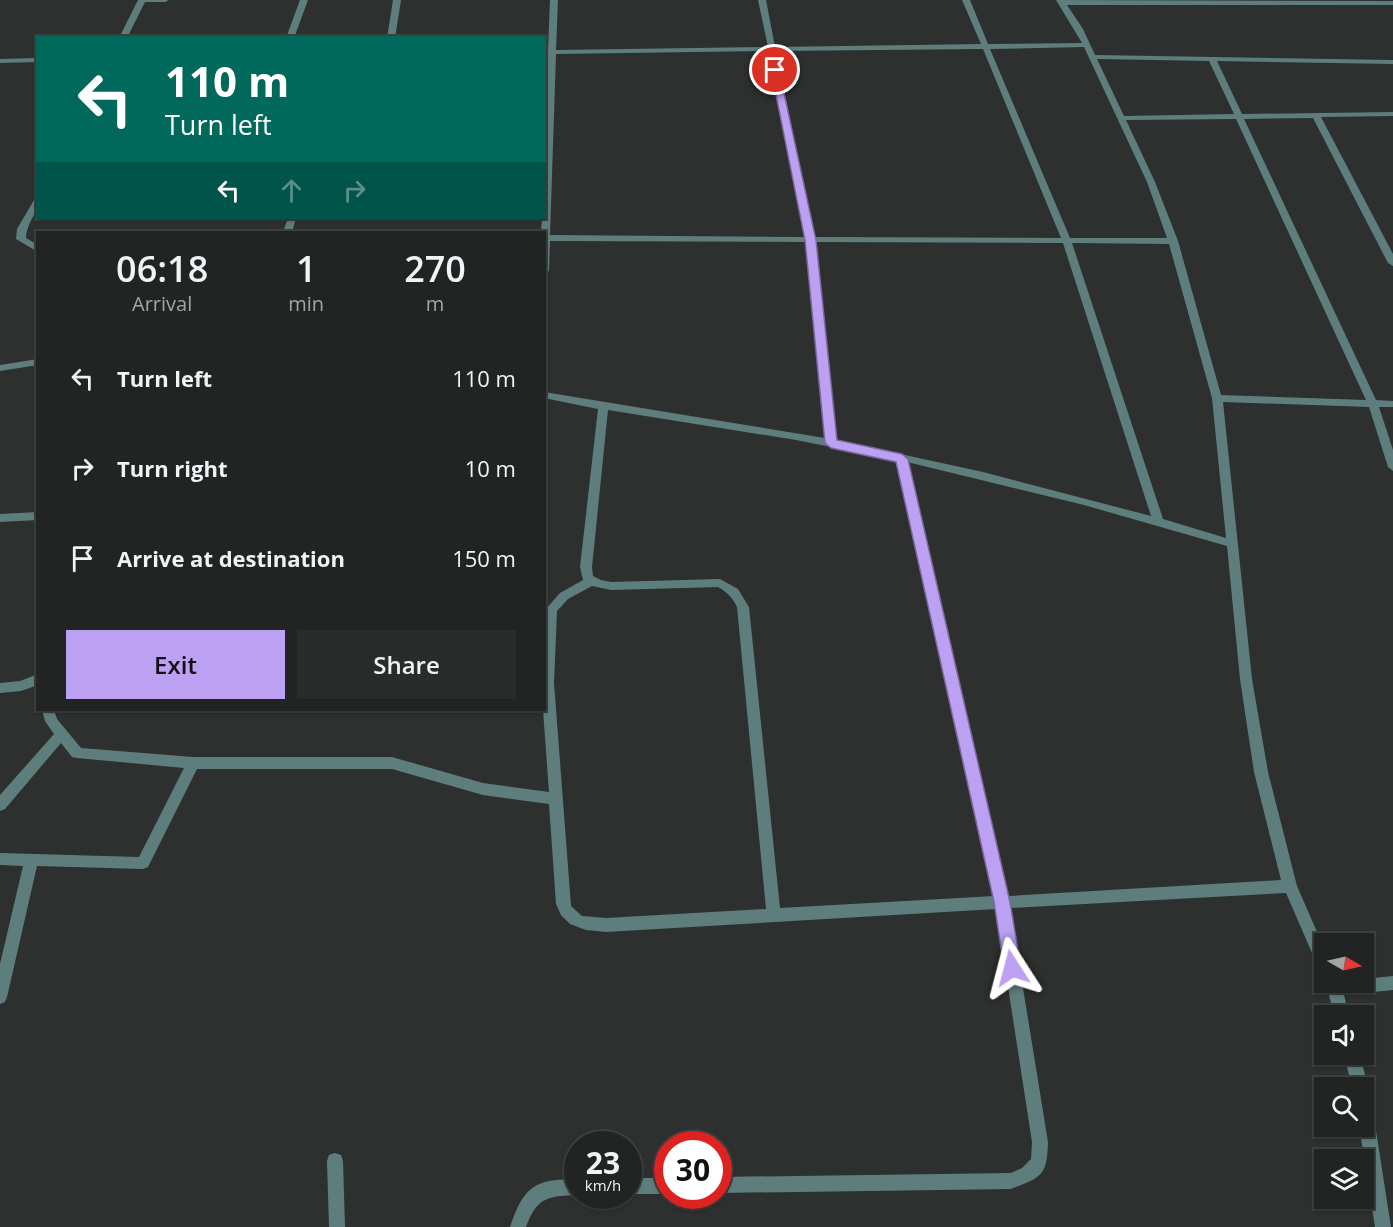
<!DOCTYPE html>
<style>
:root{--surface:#222423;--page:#2a2c2b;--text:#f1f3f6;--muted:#a2a4a6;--line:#3f4141;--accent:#bca0f2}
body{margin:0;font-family:"Open Sans",sans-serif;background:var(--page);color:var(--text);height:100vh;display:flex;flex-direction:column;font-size:22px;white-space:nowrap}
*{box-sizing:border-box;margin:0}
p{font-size:20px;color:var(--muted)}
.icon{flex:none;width:33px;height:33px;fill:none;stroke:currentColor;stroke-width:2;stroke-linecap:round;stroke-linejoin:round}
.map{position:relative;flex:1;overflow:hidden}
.drawer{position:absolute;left:36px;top:231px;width:510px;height:480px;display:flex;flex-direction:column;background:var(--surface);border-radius:0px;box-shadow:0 2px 4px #0004,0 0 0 2px var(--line)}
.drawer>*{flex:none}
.guide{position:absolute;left:36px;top:36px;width:510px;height:183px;border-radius:0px;box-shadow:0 2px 4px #0004,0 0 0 2px var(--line);background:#00695c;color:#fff;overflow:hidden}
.needle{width:39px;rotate:99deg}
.tools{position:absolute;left:1314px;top:933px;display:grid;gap:12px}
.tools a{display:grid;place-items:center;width:60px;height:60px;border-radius:0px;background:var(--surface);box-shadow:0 2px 4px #0004,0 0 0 2px var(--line);font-size:30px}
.speed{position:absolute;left:564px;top:1131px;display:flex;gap:12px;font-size:30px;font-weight:700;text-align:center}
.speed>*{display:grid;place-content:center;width:78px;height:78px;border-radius:50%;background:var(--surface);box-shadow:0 2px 4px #0004,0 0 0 2px var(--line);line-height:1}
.speed small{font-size:15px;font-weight:400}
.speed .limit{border:9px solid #d22;background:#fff;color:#111}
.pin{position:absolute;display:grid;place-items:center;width:51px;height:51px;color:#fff;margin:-26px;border:3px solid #fff;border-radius:50%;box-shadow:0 2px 6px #0007}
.me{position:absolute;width:66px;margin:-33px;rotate:351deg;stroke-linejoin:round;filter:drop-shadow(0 0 4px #0008)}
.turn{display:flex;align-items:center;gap:21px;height:126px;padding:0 30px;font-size:27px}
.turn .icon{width:78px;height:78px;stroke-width:2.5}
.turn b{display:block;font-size:42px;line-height:51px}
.lanes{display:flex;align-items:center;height:57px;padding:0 30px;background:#0003;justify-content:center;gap:30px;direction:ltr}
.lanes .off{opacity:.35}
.eta{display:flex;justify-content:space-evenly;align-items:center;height:102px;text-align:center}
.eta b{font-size:36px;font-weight:600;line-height:42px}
.button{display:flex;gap:12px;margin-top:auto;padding:12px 30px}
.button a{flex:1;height:69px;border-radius:0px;background:var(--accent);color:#111;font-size:24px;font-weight:600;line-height:69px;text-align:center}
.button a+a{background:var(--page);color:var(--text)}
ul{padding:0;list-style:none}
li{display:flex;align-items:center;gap:18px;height:90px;padding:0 30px}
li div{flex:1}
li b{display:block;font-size:22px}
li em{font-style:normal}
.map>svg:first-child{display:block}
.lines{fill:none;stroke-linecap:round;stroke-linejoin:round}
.minor{fill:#5e7e7e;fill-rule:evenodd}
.route{fill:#bca0f2;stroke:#7a689d;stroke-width:1.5}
</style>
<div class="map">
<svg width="1393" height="1227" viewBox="0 0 1393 1227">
<rect width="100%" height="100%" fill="#2d302f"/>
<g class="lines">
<!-- minor -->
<g class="minor">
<path d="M138,0H169L165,2H145L127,38H119Z"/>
<path d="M300,0H308L294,38H286Z"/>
<path d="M393,0H401L395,38H387Z"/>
<path d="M550,0H558L556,50L768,47L758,0H766L775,47L981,44L962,0H970L988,44L1082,43L1056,0L1393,1V5H1067L1083,29L1095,55L1393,60V64L1217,61L1242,114L1393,112V116L1321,117L1393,254V266L1388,263L1313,118L1244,119L1376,400L1393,401V407H1379L1393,450V471L1388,467L1369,407L1223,402L1252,679L1268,772L1297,886L1324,948V971L1319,969L1286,893L1010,908L1048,1142C1047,1176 1042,1177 1011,1189L718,1193V1177L1011,1173L1022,1168L1031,1159L1032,1142L996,909L606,932L586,930L570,924L561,915L556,904L549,804L483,795L392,769H197L148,867L143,869L37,866L7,997L5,1002L0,1004V964L23,866L0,865V853L139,857L184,768L77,758L72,757L61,743L5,809L0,811V795L54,734L45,721L42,710H54L57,719L81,748L193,757H392L483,783L549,792L543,710L545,610L560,593L583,580L580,567L598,409L544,398V392L825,438L806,242L550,241L549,271L544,274V232H541L542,218H544V144L548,54H544V50H548ZM1084,47L1147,182L1167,238H1070L990,49ZM983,49L1061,238L814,237L776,51ZM768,51L805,237L550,235L556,54ZM1097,59L1209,61L1234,114L1124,116ZM1236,119L1366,400L1221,395L1178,241L1155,182L1126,120ZM815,242L1063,243L1151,516L983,472L836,440ZM1072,243L1169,244L1212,398L1226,538L1163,519ZM608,410L796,440L896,460L994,896L780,908L749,607L738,589L720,579L611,582L601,580L593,576L592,567ZM907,462L1084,505L1227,546L1240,679L1254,772L1281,880L1008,896ZM592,586L611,590L718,587C727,592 733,598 737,607L766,909L606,918L582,916L571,906L554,683L557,611L568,599Z"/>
<path d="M38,58V62L0,63V59Z"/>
<path d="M38,197C38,215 27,221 26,238L38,245V252L16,239L17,229L34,200Z"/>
<path d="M288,218H296L292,232H283Z"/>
<path d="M38,359V365L0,371V365Z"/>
<path d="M38,512V520L0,522V514Z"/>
<path d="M38,674V685L21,691L0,693V683L20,681Z"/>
<path d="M1393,976V990L1344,995L1349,1016H1334L1326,982H1364V979Z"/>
<path d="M1344,1054H1360L1368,1088L1366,1094H1364V1088H1352Z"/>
<path d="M1364,1097L1370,1099L1372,1105L1391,1227H1375L1359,1126H1364Z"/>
<path d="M335,1153L341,1155L343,1161L345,1227H329L327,1161L329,1155Z"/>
<rect x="628" y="1178" width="40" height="16"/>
<path d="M578,1179V1195C548,1196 537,1197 526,1227H510C524,1186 534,1179 578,1179Z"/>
</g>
</g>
<!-- route -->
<path class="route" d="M775,68L779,70L816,240L837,440L902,454L908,459L1010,902L1021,968L1018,973L1012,976L1006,973L1004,968L994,902L896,462L831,448L825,443L805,240L771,70Z"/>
</svg>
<div class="tools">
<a><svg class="needle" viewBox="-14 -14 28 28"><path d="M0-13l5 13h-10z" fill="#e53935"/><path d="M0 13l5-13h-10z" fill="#a2a4a6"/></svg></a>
<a><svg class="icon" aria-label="sound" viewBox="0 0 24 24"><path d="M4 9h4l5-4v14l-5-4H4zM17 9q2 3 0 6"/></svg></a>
<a><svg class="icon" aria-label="search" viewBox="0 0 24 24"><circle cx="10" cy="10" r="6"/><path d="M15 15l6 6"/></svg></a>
<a><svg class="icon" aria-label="layers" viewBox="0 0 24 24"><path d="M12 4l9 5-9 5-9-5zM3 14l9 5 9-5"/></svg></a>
</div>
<div class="speed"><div>23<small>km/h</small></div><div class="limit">30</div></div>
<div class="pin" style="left:775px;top:70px;background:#d93025"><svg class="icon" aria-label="arrive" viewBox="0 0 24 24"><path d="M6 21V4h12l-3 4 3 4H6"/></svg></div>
<svg class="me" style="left:1012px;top:968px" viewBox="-20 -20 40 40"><path d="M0-17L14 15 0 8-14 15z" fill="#bca0f2" stroke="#fff" stroke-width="4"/></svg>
<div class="guide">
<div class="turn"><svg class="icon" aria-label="left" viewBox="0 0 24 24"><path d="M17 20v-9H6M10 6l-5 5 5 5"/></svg><div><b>110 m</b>Turn left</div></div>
<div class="lanes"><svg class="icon" aria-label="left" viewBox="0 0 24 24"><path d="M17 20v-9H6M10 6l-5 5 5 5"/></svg><svg class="icon off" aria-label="ahead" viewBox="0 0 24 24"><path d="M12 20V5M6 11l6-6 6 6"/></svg><svg class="icon off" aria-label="right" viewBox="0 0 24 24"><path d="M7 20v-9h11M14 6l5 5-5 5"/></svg></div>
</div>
<section class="drawer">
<div class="eta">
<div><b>06:18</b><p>Arrival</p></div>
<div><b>1</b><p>min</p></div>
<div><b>270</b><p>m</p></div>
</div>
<ul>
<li><svg class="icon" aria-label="left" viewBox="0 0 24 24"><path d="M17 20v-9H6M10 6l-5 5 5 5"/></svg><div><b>Turn left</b></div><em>110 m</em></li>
<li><svg class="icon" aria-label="right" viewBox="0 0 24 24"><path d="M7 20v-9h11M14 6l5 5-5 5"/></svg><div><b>Turn right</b></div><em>10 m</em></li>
<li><svg class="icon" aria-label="arrive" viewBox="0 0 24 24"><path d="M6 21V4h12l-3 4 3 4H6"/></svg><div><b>Arrive at destination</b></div><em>150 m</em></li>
</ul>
<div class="button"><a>Exit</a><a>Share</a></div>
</section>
</div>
